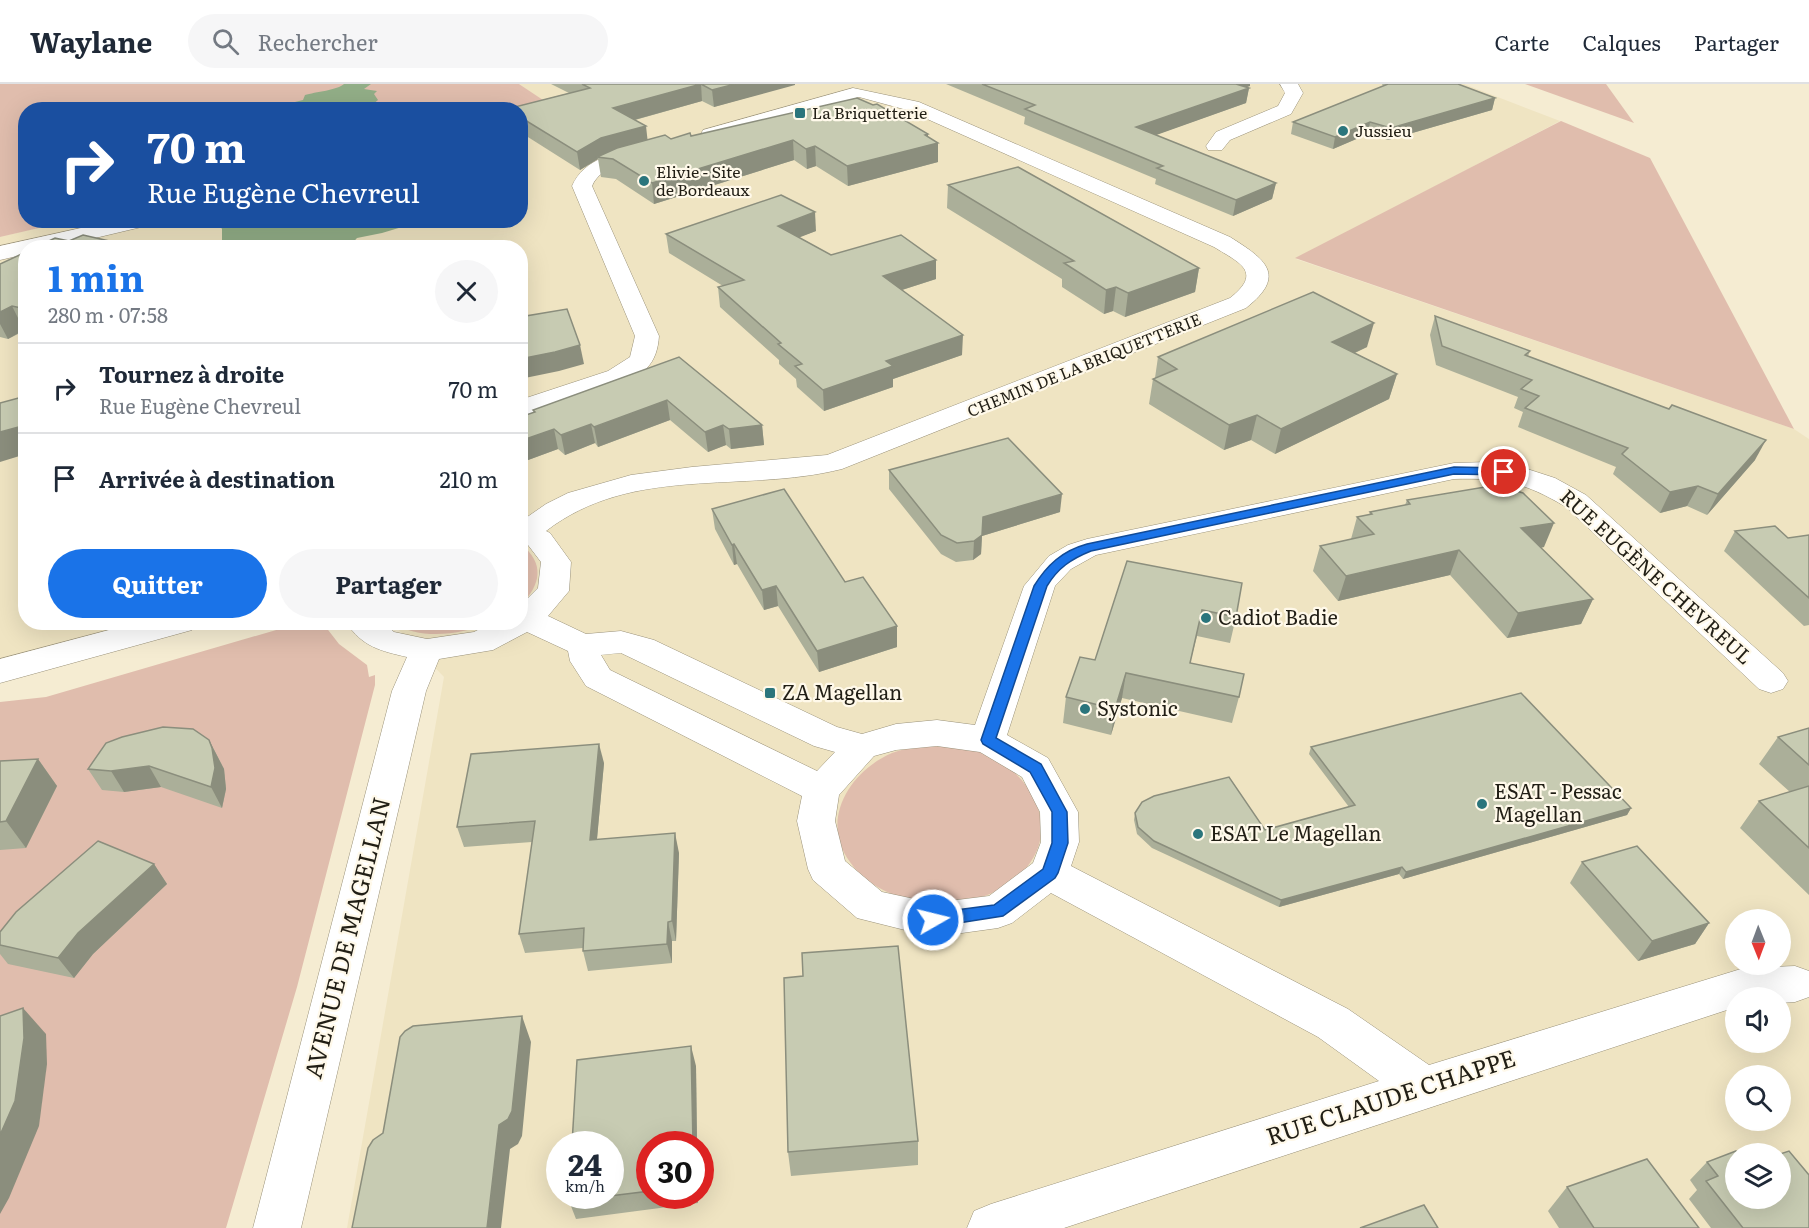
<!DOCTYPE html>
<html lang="fr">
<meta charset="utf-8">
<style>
:root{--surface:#fff;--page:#f6f6f7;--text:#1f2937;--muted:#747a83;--line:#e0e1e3;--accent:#1a73e8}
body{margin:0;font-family:Literata,serif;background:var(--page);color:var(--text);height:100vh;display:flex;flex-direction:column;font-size:22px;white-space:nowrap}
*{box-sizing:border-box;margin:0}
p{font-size:20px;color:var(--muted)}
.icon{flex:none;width:33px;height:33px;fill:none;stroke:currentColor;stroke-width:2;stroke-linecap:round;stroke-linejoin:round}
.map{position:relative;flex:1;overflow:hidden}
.sheet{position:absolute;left:18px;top:156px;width:510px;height:390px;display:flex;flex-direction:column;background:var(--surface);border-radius:24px;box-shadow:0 6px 24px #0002}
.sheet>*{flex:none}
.banner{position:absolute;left:18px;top:18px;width:510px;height:126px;border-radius:24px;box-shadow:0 6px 24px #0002;background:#1a4fa0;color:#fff;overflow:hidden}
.needle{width:39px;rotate:179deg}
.tools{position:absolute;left:1725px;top:825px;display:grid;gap:12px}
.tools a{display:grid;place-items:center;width:66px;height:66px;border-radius:50%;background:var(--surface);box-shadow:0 6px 24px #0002;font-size:30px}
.speed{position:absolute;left:546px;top:1047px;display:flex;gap:12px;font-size:30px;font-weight:700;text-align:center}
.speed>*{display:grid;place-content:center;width:78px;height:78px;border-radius:50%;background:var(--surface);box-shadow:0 6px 24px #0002;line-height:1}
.speed small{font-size:15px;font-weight:400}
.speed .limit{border:9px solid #d22;background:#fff;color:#111}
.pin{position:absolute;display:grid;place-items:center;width:51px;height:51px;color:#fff;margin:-26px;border:3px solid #fff;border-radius:50%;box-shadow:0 2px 6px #0007}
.me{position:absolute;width:66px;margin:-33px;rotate:82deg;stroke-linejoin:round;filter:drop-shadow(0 0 4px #0008)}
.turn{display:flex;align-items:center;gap:21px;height:126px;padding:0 30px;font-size:27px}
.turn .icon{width:78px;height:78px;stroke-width:2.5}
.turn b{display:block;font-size:42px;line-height:51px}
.round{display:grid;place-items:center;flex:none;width:63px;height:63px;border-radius:32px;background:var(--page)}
.overview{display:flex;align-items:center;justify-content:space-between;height:102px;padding:0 30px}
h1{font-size:36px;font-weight:700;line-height:45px;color:var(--accent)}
.primary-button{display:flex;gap:12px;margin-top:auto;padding:12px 30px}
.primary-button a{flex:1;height:69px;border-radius:36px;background:var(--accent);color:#fff;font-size:24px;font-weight:700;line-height:69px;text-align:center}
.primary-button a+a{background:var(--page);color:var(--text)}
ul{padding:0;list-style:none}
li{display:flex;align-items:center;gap:18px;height:90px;padding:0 30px;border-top:2px solid var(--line)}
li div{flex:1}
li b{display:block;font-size:22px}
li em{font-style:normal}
header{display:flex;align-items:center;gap:36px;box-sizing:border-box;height:84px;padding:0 30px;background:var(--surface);border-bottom:2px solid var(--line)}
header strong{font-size:28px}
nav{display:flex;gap:33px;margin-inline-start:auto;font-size:21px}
.search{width:420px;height:54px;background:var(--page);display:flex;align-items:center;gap:15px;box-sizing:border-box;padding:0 21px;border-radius:33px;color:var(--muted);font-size:22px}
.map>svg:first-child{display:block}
.built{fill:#efe4c2;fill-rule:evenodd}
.green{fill:#e0bdad}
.water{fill:#92ae87}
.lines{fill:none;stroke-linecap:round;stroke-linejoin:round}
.minor-casing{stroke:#9a927a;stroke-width:1}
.minor{fill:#fff;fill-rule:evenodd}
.wall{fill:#abaf99}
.shaded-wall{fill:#8b8e7d}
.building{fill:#c7cbb2;stroke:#8b8e7d;stroke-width:1.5}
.route{fill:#1a73e8;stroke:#114b97;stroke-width:1.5}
.poi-dot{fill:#2b757c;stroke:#fff9ea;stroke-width:2}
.labels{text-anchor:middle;stroke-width:4.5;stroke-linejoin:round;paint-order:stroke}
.far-poi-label{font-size:16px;fill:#211e15;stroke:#fff9ea;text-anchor:start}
.far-street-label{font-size:16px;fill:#211e15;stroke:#fff9ea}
.street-label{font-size:20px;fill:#211e15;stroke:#fff9ea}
.poi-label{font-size:20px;fill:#211e15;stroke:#fff9ea;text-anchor:start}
.near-street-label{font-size:24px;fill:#211e15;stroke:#fff9ea}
</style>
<header>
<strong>Waylane</strong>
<div class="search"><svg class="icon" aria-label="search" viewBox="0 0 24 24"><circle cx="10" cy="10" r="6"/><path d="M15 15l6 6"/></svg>Rechercher</div>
<nav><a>Carte</a><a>Calques</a><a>Partager</a></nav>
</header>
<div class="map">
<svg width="1809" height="1144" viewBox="0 0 1809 1144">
<rect width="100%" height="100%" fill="#f5ecd2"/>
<!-- built -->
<path class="built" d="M519,0H1464L1560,37L1296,175L1794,345L1809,355V1144H347L444,593L392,539L520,538V164H26V538L142,539L0,577V153L69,136H520L521,28L548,20ZM1736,836H1780V880H1736ZM1736,914H1780V958H1736ZM1736,992H1780V1036H1736ZM560,1060H610V1112H560ZM650,1060H700V1112H650ZM1736,1070H1780V1114H1736Z"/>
<!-- green -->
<g class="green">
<path d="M0,0H519L549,20L520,26H26V136L69,137L0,153Z"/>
<path d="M1525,0H1606L1634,39Z"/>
<path d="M1561,37L1650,74L1794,345L1295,174Z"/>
<path d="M521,460C545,480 541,500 521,521Z"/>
<path d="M393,539H491C461,550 422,557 393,539Z"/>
<path d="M319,540L325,542L339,560L367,581L369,593L375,591V601L297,903L226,1144H0V618L46,613L283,544Z"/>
<path d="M923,662C944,662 966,662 986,670C1030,689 1061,741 1027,783C1023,789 1015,794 1010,798C995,811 974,816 955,818C918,822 873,811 850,778C819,736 850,687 892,669C902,665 913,664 923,662Z"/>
</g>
<!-- water -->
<g class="water">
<path d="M344,0H371L364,5L377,7L374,10L378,16L372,21L375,25H290L295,18L303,16L305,11C315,8 338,6 344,0Z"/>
<path d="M217,137H422L382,149L357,154L348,164L222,163V145Z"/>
</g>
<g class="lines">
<!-- minor casing -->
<g class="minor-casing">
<g id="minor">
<path d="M1280,0H1298L1303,9L1291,30L1230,56L1222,66H1208L1206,62L1216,48L1278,22L1285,9Z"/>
<path d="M853,4L919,18L1230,153C1265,175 1288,191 1246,224L842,385C742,410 633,380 546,447L550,449L571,478L569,507L548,532L586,550L621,547L654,556L837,643L862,650L896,640L937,636L975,641L1024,502L1049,472L1068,461L1087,455L1454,379L1489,378L1518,382L1555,394L1586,411L1783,589L1788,597L1783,605L1771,609L1759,605L1566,423C1524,398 1503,394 1454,395L1096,471L1071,485L1055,502L1007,651L1048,674L1078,728L1079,758L1071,782L1348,925L1429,981L1744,884L1795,882L1809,887V913L1795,918L1780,919V914H1736V923L1064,1144H967L974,1127L991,1120L1379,997L1318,953L1051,809L1012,839L998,844L933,853L857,834L813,796L808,785L797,737L802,712L586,602L570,577L568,567L527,548L493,566L439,575L426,607L301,1144H253L392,607L407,573C381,567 362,563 346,538H383L394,548L427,555L474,548L493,538H520V522L538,504L541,478L528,461L520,459V438L546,420L568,409L631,391L692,383L827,371L1230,214C1263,188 1240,179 1214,163L907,26L859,13L710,56L703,54L701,50L703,46ZM621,569L814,662L835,668L817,687L610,586L601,571ZM937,662L980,668L1022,693L1040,728L1041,758L1033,779L989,812L933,819L882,808L845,777L835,737L839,711L874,672L896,666Z"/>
<path d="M643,63L650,65L653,69L650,73C630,78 601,81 592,102L659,252C658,265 655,276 646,285C629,301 546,327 520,333V316L608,287L630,273L635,252L572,102C585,73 615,70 643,63Z"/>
<path d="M117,136H157L154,140L53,164H26V170L0,176V162Z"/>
<path d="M139,538H197L192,546L0,599V575Z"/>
</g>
</g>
<!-- minor -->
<use href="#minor" class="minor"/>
</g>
<!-- wall -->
<g class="wall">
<path d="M551,0H795L714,23L702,17L635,36L648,56L671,55L691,52L928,53L938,78L848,102L816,82L807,85L794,76L654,120L616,95L601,93L598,75L580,86L520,48V26L507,25L569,9Z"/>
<path d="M946,0H1250V2L1245,3L1249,4L1246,19L1155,51L1276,99L1272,115L1233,132L1155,100L1156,95L1024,40L1025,33Z"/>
<path d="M1382,0H1458L1495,14L1492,26L1388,56L1368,50L1333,65L1291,50L1293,38L1383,2Z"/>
<path d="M948,101L1199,184L1195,208L1125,233L1113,227L1104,230L1062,203V195L947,124Z"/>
<path d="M816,147L799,153L831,171L936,176V195L902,206L962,271L893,295V303L824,327L797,303L796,295L779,280V276L720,223L718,203L723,202L669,169L666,150Z"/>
<path d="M26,168V246L8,255L0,253V180Z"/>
<path d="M1435,232L1530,267L1528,272L1755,376L1707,431L1687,422L1660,429L1613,390L1616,383L1518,343L1523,328L1514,324L1518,313L1436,281L1430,251Z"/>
<path d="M1367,263L1355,269L1397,290L1389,315L1275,370L1251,356L1224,366L1149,320L1153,295L1155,294L1158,273Z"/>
<path d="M679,273L762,341L764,361L731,365L726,361L708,368L670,336L598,363L595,359L565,371L558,365L520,379V333L534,328L533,326Z"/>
<path d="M889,386L1060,428L982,452L981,470L973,476L956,478L941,470L889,405Z"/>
<path d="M1407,416L1544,463L1540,464L1593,515L1581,540L1507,554L1450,491L1338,517L1313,487L1320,462L1351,455L1357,433L1369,431L1370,428L1405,421Z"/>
<path d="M712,425L845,498L897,563L819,588L778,522L764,526L737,480L734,481L715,445Z"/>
<path d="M1735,447L1788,454L1809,451V541L1804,542L1724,467Z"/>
<path d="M1127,477L1236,533L1230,559L1197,552L1190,579L1239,613L1232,639L1122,614L1111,651L1063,639L1066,613L1095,576Z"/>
<path d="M1809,644V811L1740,744L1759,717L1790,708L1759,680L1778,653Z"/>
<path d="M209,656L224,685L226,705L222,724L161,703L124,708L102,706L88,685Z"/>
<path d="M1311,663L1631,724L1627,731L1403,795L1399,790L1279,823L1152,764L1137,750L1134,736L1135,729L1265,746L1349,723L1309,670Z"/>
<path d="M38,675L57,702L26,764L0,766V677Z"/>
<path d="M604,679L597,755L679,769L676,857H672V879L588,887L583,867V864L525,869L519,850L532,758L464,763L457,743Z"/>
<path d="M1582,778L1709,839L1695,860L1638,877L1570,799Z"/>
<path d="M154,780L167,800L93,870L74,894L8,880L0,870V848Z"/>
<path d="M803,892L918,1057V1081L791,1092L788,1068Z"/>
<path d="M696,982L697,1060H650V1112H698V1119L576,1135L569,1117Z"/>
<path d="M1707,1078L1736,1114L1809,1144H1711L1689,1115L1697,1106L1690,1096Z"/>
<path d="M1567,1103L1699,1144H1559L1548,1127Z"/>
</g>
<!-- shaded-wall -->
<g class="shaded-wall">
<path d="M701,0L702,17L616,41L613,24Z"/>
<path d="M735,0H795V1L714,23L712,6Z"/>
<path d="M1225,0H1250V2L1224,11Z"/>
<path d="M1249,4L1246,19L1134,59L1136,43Z"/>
<path d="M1495,14L1492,26L1388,56L1391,44Z"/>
<path d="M1370,38L1368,50L1333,65L1335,53Z"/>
<path d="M646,42L648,60L597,73L598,75L580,86L577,68L601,54Z"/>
<path d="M928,50V61L938,59V78L848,102L847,82Z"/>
<path d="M793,56L794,76L654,120L652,99Z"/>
<path d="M815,62L816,82L807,85L806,65Z"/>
<path d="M1276,99L1272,115L1233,132L1236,116Z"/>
<path d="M815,128L816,147L780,161L778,142Z"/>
<path d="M936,176V195L883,212V192Z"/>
<path d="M1199,184L1195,208L1125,233L1128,209Z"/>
<path d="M1116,203L1113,227L1104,230L1106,206Z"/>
<path d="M12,222L24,246L8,255L0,240V228Z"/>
<path d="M1374,239L1367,263L1326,282L1332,258Z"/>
<path d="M963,251L962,271L893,295V303L824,327L823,306L886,277Z"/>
<path d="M580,261L584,280L559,287L520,295V275Z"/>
<path d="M1397,290L1389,315L1275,370L1281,345Z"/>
<path d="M667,316L670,336L598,363L594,343Z"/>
<path d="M1257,331L1251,356L1224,366L1229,341Z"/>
<path d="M591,340L595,359L565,371L561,351Z"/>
<path d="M26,341V370L0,378V348Z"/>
<path d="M723,341L726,361L708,368L705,348Z"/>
<path d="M762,341L764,361L731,365L729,345Z"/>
<path d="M554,345L558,365L520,379V357Z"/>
<path d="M1766,356L1755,376L1707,431L1718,410Z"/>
<path d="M1698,402L1687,422L1660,429L1670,408Z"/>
<path d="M1062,410L1060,428L982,452L983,433Z"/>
<path d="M1554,439L1544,463L1511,469L1521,444Z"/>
<path d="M982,451L981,470L973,476L974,457Z"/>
<path d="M734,460L737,480L734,481L732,461Z"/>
<path d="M1459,466L1450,491L1338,517L1346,492Z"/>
<path d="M776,502L778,522L764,526L762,506Z"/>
<path d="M1593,515L1581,540L1507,554L1518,529Z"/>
<path d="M897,542V563L819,588L817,567Z"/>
<path d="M1126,589L1122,614L1111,651L1115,625Z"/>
<path d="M209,656L224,685L226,705L222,724L211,703Z"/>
<path d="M599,660L604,679L595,776L590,756Z"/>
<path d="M38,675L57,702L26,764L6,737Z"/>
<path d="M149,682L161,703L124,708L111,687Z"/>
<path d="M1631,724L1627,731L1403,795L1406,788Z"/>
<path d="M675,749L679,769L676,857L672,837Z"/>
<path d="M154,780L167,800L93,870L74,894L58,874L78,849Z"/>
<path d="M1402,783L1399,790L1279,823L1281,816Z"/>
<path d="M668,838L672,857V879L667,860Z"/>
<path d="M1709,839L1695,860L1638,877L1652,857Z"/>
<path d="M23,924L46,950L47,980L39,1042L9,1114L0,1130V1051Z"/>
<path d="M522,932L531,958L522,1052L518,1060L510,1065L501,1144H487L499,1041Z"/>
<path d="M691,962L696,982L697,1060H693Z"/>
</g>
<!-- building -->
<g class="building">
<path d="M582,0H735L712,6L701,0L613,24L646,42L601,54L577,68L520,33V26L507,25L590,4Z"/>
<path d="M982,0H1236L1249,4L1136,43L1276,99L1236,116L1157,84L1163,82L1025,25L1035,21Z"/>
<path d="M1388,0H1458L1495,14L1391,44L1370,38L1335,53L1293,38Z"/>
<path d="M857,14L873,21L877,20L928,50L925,51L938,59L847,82L815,62L806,65L793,56L652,99L613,75L597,73L617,64L665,51L671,55L690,49L691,52Z"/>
<path d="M1018,83L1199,184L1128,209L1116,203L1106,206L1064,179L1074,177L948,101Z"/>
<path d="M781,111L815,128L778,142L831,171L901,151L936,176L883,192L963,251L886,277L893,282L823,306L795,282L802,280L778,260L781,259L718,203L744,196L666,150Z"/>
<path d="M83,151L140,164H34L55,154L69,157Z"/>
<path d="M26,168V225L12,222L0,228V180Z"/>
<path d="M1313,208L1374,239L1332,258L1397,290L1281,345L1257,331L1229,341L1153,295L1177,285L1158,273Z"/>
<path d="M567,225L580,261L555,268L520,275V233Z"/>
<path d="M1435,232L1530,267L1525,271L1669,325L1672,321L1766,356L1718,410L1698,402L1670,408L1622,370L1628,364L1525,324L1539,312L1521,305L1532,296L1442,262Z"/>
<path d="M679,273L762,341L729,345L723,341L705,348L667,316L594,343L591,340L561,351L554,345L520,357V333L535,328L533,326Z"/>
<path d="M26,312V341L0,348V319Z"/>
<path d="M1008,354L1062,410L983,433L982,451L974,457L957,459L941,451L889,386Z"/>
<path d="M1497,401L1523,409L1554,439L1521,444L1593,515L1518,529L1459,466L1346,492L1320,462L1374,450L1357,433L1372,430L1370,428L1410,420L1407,416Z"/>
<path d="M784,405L845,498L863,493L897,542L817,567L776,502L762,506L734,460L732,461L712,425Z"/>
<path d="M1775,442L1788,454L1809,451V514L1735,447Z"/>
<path d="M1127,477L1242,499L1236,533L1202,526L1190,579L1244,590L1239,613L1126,589L1115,625L1066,613L1080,573L1095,576Z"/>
<path d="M1521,609L1631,724L1406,788L1402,783L1281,816L1154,757L1138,743L1135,729L1142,718L1154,712L1229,693L1265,746L1355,721L1311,663Z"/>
<path d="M163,643L193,645L209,656L212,664L215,684L211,703L149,682L111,687L88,685L106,659L122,653Z"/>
<path d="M1809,644V681L1778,653Z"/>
<path d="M599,660L590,756L675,749L672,837L668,838L667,860L583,867L584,844L519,850L535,737L457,743L471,670Z"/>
<path d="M38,675L6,737L0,738V677Z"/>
<path d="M1809,702V764L1759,717Z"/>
<path d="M98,757L154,780L78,849L58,874L0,861V848L16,828Z"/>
<path d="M1637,762L1709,839L1652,857L1582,778Z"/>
<path d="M898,862L918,1057L788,1068L784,894L803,892L802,869Z"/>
<path d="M23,924L24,954L15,1017L0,1051V932Z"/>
<path d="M522,932L512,1027L508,1035L499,1041L487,1144H352L368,1064L373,1056L383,1049L400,953L405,947L413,942Z"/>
<path d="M691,962L693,1060H650V1107L569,1117V1112H610V1060H572L577,976Z"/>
<path d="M1736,1067L1738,1070H1736V1114H1780V1070L1789,1067L1809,1091V1144H1743L1706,1097L1718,1092L1707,1078Z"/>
<path d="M1647,1075L1699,1144H1594L1567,1103Z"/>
<path d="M1424,1121L1438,1144H1360Z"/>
</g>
<!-- route -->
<path class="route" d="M1454,383L1504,384L1509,388L1504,391L1454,390L1091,467C1071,475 1058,484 1047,502L996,654L1041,680L1067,728L1068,759L1058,789L1055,794L1003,832L933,843L927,841L925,836L927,831L933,829L994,821L1043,785L1052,759V728L1030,688L983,660L981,656L1034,502C1047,481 1062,467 1087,460Z"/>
<!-- markers -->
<g class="poi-dot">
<rect x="794" y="23" width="12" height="12" rx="3"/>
<circle cx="1343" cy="47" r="6"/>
<circle cx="644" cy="97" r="6"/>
<circle cx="1206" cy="534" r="6"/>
<rect x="764" y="603" width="12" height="12" rx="3"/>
<circle cx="1085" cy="625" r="6"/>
<circle cx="1482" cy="720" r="6"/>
<circle cx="1198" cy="750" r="6"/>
</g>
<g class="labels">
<!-- far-poi labels -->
<g class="far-poi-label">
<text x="812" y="35">La Briquetterie</text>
<text x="1355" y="53">Jussieu</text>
<text x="656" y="94">Elivie - Site<tspan x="656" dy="18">de Bordeaux</tspan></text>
</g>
<!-- far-street labels -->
<g class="far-street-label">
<text transform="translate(1084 281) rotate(-22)" y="6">CHEMIN DE LA BRIQUETTERIE</text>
</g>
<!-- street labels -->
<g class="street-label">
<text transform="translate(1656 493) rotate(42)" y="7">RUE EUGÈNE CHEVREUL</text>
</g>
<!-- poi labels -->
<g class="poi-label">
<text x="1218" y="541">Cadiot Badie</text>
<text x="782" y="616">ZA Magellan</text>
<text x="1097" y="632">Systonic</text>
<text x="1494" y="715">ESAT - Pessac<tspan x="1494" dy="23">Magellan</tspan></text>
<text x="1210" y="757">ESAT Le Magellan</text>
</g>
<!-- near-street labels -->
<g class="near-street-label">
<text transform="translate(348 854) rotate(-76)" y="8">AVENUE DE MAGELLAN</text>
<text transform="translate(1391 1014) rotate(-18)" y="8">RUE CLAUDE CHAPPE</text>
</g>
</g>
</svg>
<div class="tools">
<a><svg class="needle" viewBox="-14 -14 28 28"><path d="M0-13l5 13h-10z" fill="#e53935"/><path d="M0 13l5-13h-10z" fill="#747a83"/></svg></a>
<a><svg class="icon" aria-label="sound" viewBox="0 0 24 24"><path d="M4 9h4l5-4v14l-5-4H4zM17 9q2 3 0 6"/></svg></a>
<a><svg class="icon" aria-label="search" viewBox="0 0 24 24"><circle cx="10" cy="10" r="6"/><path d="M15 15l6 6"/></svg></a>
<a><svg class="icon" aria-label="layers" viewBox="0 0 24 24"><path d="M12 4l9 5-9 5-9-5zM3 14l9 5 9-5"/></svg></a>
</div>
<div class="speed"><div>24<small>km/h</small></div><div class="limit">30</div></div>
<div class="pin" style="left:1504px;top:388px;background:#d93025"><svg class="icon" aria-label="arrive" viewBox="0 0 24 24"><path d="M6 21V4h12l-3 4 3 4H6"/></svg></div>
<svg class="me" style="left:933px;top:836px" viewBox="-20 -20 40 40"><circle r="17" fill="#1a73e8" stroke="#fff" stroke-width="3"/><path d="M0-11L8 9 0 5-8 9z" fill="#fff"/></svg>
<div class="banner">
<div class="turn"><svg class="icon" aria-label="right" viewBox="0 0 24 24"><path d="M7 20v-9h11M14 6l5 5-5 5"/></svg><div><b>70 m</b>Rue Eugène Chevreul</div></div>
</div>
<section class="sheet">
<div class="overview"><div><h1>1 min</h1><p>280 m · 07:58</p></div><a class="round"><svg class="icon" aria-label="close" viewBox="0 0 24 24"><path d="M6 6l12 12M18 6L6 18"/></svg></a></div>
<ul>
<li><svg class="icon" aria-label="right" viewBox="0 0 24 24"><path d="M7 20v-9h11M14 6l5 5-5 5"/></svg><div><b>Tournez à droite</b><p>Rue Eugène Chevreul</p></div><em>70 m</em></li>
<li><svg class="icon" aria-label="arrive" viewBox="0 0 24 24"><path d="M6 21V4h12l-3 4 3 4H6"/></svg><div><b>Arrivée à destination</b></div><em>210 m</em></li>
</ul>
<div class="primary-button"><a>Quitter</a><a>Partager</a></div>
</section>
</div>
